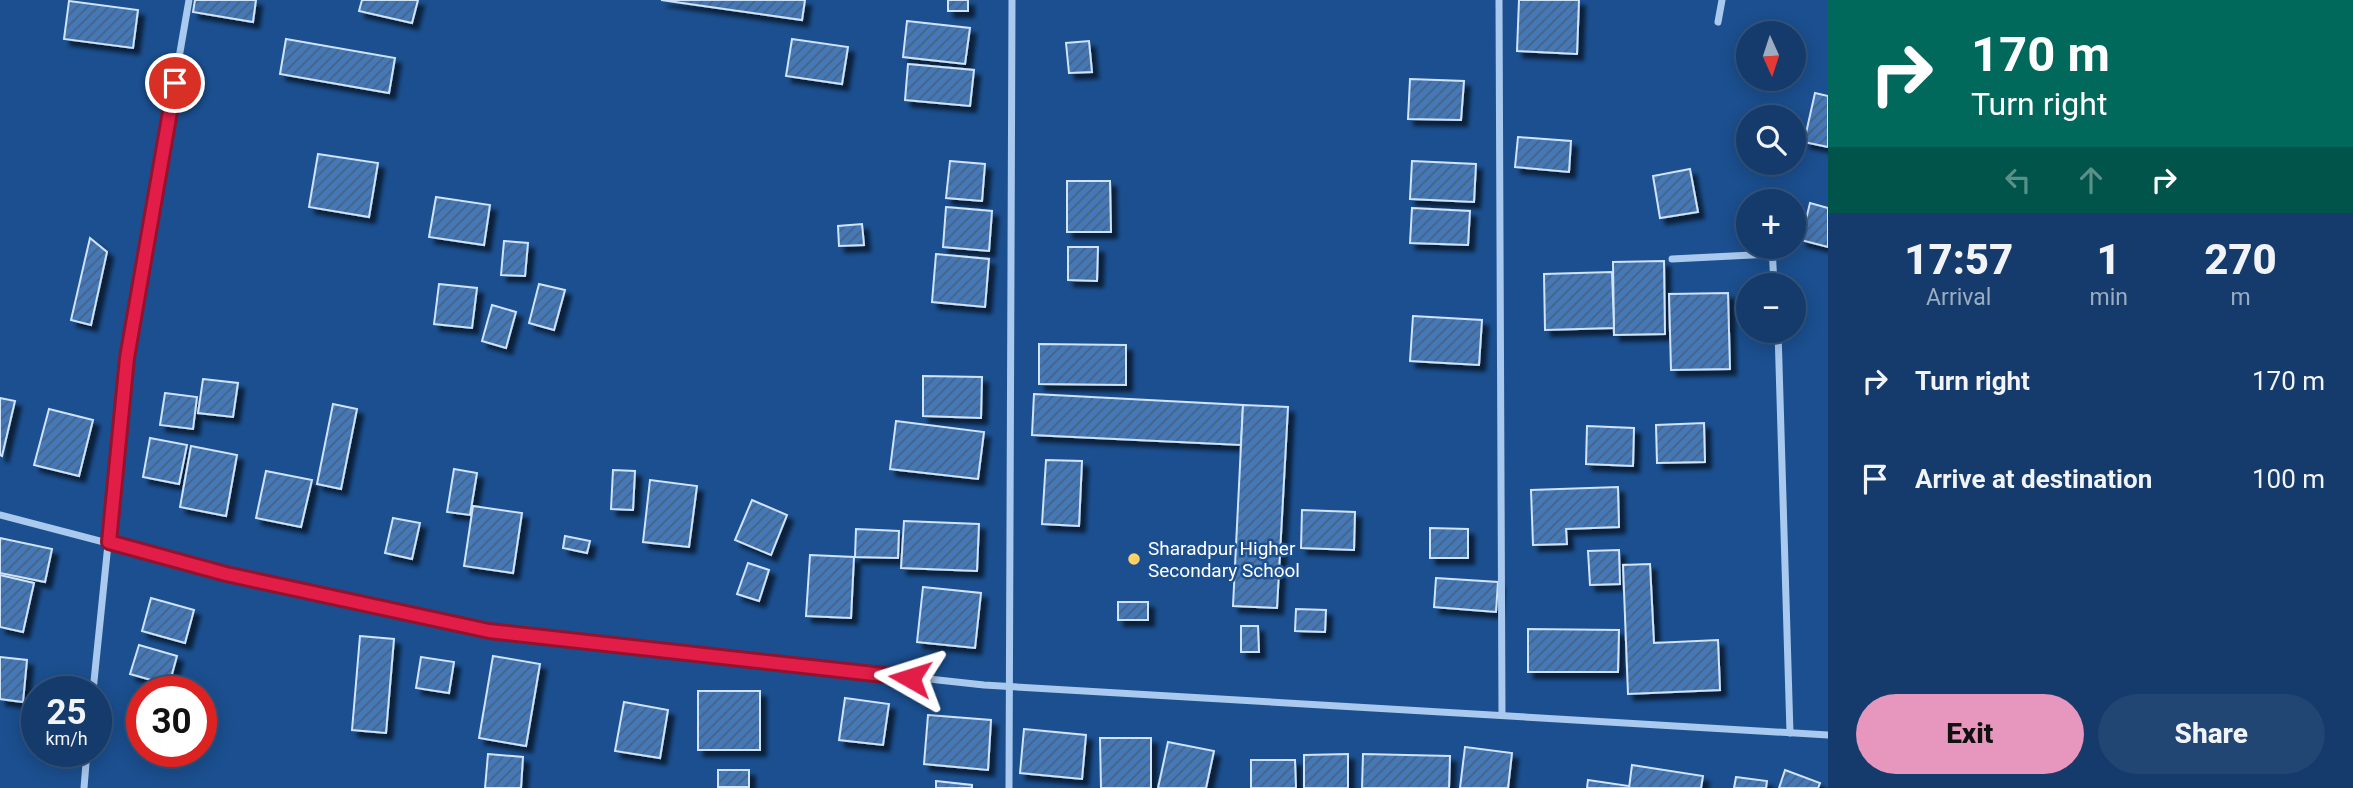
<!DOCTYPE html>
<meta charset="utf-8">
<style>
:root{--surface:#143b6b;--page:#214673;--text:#f1f3f6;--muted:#9dadc1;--line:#33557e;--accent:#e797bd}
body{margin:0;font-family:Roboto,sans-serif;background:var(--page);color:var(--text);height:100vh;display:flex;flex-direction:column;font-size:26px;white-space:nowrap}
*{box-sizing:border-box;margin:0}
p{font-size:23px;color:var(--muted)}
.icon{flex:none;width:38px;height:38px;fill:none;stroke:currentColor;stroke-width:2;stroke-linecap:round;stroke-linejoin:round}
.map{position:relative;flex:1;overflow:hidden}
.drawer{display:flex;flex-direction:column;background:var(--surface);width:525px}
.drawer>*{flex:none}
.hud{background:#00695c;color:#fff;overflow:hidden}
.needle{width:46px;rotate:177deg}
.tools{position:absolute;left:1736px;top:21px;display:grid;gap:14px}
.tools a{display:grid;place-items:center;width:70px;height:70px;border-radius:50%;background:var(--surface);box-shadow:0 4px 18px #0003,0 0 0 2px var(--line);font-size:35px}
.speed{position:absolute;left:21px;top:676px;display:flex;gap:14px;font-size:35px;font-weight:700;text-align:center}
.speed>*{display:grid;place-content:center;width:91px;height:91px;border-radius:50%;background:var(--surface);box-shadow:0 4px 18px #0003,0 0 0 2px var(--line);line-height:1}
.speed small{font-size:18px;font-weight:400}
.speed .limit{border:10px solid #d22;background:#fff;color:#111}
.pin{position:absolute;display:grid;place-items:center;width:60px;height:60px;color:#fff;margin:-30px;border:4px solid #fff;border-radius:50%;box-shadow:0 2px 7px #0007}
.me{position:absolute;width:77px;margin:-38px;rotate:276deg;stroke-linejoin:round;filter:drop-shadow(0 0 5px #0008)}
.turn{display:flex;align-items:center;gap:24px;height:147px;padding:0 28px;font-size:32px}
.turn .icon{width:91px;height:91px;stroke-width:2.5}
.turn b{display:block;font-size:49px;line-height:60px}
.lanes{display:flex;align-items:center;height:66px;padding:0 28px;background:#0003;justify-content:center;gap:35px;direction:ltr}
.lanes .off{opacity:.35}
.eta{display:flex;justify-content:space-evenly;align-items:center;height:119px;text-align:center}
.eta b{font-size:42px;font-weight:800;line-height:49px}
.button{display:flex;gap:14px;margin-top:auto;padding:14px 28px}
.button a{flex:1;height:80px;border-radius:42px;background:var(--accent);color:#111;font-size:28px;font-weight:800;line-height:80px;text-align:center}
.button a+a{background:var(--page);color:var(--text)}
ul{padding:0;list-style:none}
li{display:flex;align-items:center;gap:21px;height:98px;padding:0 28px}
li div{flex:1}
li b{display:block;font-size:26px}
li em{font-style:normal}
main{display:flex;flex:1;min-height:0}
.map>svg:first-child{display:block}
.building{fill:url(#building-hatch);stroke:#cfe3fa;stroke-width:2;filter:url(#shadow)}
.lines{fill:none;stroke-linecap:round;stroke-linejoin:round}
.minor{stroke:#a9c9ee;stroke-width:7}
.route-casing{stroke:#92132f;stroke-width:18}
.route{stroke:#e11d48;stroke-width:12}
.poi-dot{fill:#ffd166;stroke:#1b4f8f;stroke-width:2.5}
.labels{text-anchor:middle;stroke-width:5;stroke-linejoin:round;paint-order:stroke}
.poi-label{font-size:19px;fill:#fff;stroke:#1b4f8f;text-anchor:start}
</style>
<main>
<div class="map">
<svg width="1828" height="788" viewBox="0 0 1828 788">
<defs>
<pattern id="building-hatch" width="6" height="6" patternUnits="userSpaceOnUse" patternTransform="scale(1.75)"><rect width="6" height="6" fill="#4478b7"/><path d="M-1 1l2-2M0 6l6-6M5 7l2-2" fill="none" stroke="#486282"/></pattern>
<filter id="shadow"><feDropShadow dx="6" dy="6" stdDeviation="2" flood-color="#0009"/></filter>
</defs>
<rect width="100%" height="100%" fill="#1b4f8f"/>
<!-- building -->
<g class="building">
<path d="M195,0H256L253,22L193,12Z"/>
<path d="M362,0H418L412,23L359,11Z"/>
<path d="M661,0H805L802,20Z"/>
<rect x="948" y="0" width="20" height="11"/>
<path d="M1519,0H1579L1577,54L1517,51Z"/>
<path d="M69,1L138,10L133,48L64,39Z"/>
<path d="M907,21L970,28L965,64L903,57Z"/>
<path d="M286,39L395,58L389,93L280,74Z"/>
<path d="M792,39L848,47L842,84L786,76Z"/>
<path d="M1089,41L1092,72L1069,73L1066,43Z"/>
<path d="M908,64L974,70L970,106L905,100Z"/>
<path d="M1410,79L1464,81L1461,120L1408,119Z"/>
<path d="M1815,93L1828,96V147L1804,142Z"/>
<path d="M1518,137L1571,141L1569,172L1515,167Z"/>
<path d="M318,154L378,163L369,217L309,207Z"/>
<path d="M950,161L985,164L982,201L946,198Z"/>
<path d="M1412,161L1476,164L1474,202L1410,199Z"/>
<path d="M1690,169L1698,212L1660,218L1653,176Z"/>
<path d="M1067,181H1110L1111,232H1067Z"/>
<path d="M436,197L490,205L484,245L429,237Z"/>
<path d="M1810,203L1828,208V247L1801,240Z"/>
<path d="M946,207L992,211L989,251L943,247Z"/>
<path d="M1412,208L1470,211L1468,245L1410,243Z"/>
<path d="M862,224L864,245L839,246L838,226Z"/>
<path d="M90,238L107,252L91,325L71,320Z"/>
<path d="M504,241L528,243L525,276L501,275Z"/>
<path d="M1068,247H1098L1097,281L1068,280Z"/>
<path d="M936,254L989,259L985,307L932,302Z"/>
<path d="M1664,261L1665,334L1614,335L1613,262Z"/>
<path d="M1612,272L1614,328L1545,330L1544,274Z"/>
<path d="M439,284L477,288L472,328L434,324Z"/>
<path d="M539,284L565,290L554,330L529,323Z"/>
<path d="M1728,293L1730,369L1671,370L1669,294Z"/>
<path d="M492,305L516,312L506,348L482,341Z"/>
<path d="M1413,316L1482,320L1479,365L1410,361Z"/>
<path d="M1039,344L1126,345V385L1039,384Z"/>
<path d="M923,376L982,377L981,418L923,416Z"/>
<path d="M203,379L238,383L233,417L198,413Z"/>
<path d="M165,393L197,397L193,429L160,425Z"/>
<path d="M1034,394L1243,405L1241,445L1032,435Z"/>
<path d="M0,398L15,401L2,456L0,455Z"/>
<path d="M333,404L357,409L341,489L317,484Z"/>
<path d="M1243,405L1288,407L1277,608L1233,606Z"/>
<path d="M49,409L93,420L79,476L34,465Z"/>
<path d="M896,421L984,432L978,479L890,469Z"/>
<path d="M1704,423L1705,462L1657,463L1656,425Z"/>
<path d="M1587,426L1634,428L1633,466L1586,464Z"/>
<path d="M150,438L187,445L179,484L143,477Z"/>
<path d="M191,446L237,455L226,516L180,507Z"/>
<path d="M1046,460L1082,461L1079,526L1042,524Z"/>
<path d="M454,469L477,473L470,515L447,512Z"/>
<path d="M613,470L635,471L633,510L611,509Z"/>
<path d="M266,471L312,480L301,527L256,518Z"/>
<path d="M650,480L697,486L689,547L643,542Z"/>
<path d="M1618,487L1619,527L1566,529L1567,544L1533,545L1531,490Z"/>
<path d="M752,500L787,515L771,555L735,540Z"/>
<path d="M473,506L522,513L513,573L464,566Z"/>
<path d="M1302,510L1355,512L1354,550L1301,548Z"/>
<path d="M393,518L420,523L412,559L385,553Z"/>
<path d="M904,521L979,524L977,571L901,568Z"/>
<path d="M1430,528L1468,529V558H1430Z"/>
<path d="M856,529L899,531L898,558L855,557Z"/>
<path d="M565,536L590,541L587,553L563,548Z"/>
<path d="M0,538L52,549L45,582L0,573Z"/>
<path d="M1619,550L1620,584L1590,585L1588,551Z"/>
<path d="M810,555L854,557L851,618L806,616Z"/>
<path d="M748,563L769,570L759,601L737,594Z"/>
<path d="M1650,564L1654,643L1718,640L1720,690L1628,694L1623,565Z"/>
<path d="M0,575L34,583L23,632L0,627Z"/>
<path d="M1436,578L1498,582L1496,612L1434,607Z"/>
<path d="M923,587L981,593L975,648L917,642Z"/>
<path d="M151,598L194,610L185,643L142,631Z"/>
<rect x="1118" y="602" width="30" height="18"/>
<path d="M1296,609L1326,610L1325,632L1295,631Z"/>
<path d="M1241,626H1258L1259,652H1241Z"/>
<path d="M1528,629L1619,630L1618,672H1528Z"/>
<path d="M360,636L394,639L386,733L352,730Z"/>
<path d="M139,645L177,656L169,685L130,674Z"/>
<path d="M493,656L540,664L526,746L479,738Z"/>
<path d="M0,657L27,660L23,702L0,699Z"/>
<path d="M421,657L454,662L449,693L416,688Z"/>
<rect x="698" y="691" width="62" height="59"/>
<path d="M845,698L889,704L883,745L839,740Z"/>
<path d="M624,702L668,710L660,758L615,751Z"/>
<path d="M928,715L991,720L988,770L924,764Z"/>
<path d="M1024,729L1086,735L1082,779L1020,773Z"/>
<path d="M1100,738H1151V788H1101Z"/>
<path d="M1168,742L1214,751L1206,788H1158Z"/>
<path d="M1465,747L1512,753L1508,788H1460Z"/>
<path d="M488,754L523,757L521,788H485Z"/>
<path d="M1348,754V788H1304V755Z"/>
<path d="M1363,754L1450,756L1449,788H1362Z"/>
<path d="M1251,760H1295L1296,788H1251Z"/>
<path d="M1632,765L1703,776L1701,788H1629Z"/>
<rect x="718" y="770" width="31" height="17"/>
<path d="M1785,770L1820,783L1818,788H1779Z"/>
<path d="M1736,777L1767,781L1766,788H1734Z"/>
<path d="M1588,780L1629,786V788H1587Z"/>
<path d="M936,781L972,785V788H936Z"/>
</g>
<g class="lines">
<!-- minor -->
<g class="minor">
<path d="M1499,0L1502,715"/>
<path d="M1718,22L1722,0"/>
<path d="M1767,198V201"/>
<path d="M1772,247L1774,285"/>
<path d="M1672,259L1772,254"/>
<path d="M1778,331L1790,733"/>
<path d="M0,515L226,574L489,631L984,685L1828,735"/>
<path d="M93,691L127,358L189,0"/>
<path d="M84,788L87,751"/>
<path d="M1009,788L1012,0"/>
</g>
</g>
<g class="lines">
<!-- route casing -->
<g class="route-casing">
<path id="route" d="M175,83L127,358L109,542L226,574L489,631L910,678"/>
</g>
<!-- route -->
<use href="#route" class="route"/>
</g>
<!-- markers -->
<circle class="poi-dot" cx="1134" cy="559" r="7"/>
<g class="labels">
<!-- poi labels -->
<g class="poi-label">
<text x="1148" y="555">Sharadpur Higher<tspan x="1148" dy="22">Secondary School</tspan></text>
</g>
</g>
</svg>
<div class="tools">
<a><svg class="needle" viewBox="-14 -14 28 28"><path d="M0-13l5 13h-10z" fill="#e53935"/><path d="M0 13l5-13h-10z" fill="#9dadc1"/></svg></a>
<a><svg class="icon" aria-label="search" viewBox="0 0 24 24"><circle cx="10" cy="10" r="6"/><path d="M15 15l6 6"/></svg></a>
<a>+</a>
<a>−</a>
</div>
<div class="speed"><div>25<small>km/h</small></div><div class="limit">30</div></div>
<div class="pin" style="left:175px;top:83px;background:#d93025"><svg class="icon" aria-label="arrive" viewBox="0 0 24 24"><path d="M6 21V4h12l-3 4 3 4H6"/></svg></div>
<svg class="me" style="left:910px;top:678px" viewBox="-20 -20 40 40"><path d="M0-17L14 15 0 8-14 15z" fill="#e11d48" stroke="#fff" stroke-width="4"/></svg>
</div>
<section class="drawer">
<div class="hud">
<div class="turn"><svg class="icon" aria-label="right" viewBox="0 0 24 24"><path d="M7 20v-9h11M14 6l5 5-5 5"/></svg><div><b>170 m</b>Turn right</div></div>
<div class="lanes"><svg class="icon off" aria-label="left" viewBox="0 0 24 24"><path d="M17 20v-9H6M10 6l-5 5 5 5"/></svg><svg class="icon off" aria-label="ahead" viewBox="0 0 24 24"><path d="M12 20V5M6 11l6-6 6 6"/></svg><svg class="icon" aria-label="right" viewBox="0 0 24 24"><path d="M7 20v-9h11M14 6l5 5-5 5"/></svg></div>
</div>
<div class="eta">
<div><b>17:57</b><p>Arrival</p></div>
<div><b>1</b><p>min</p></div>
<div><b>270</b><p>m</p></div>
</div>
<ul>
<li><svg class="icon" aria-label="right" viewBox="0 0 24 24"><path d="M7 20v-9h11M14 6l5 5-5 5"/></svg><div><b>Turn right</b></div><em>170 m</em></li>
<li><svg class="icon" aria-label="arrive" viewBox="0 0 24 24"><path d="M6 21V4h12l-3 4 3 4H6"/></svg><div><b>Arrive at destination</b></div><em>100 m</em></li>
</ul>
<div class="button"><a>Exit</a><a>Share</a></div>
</section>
</main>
